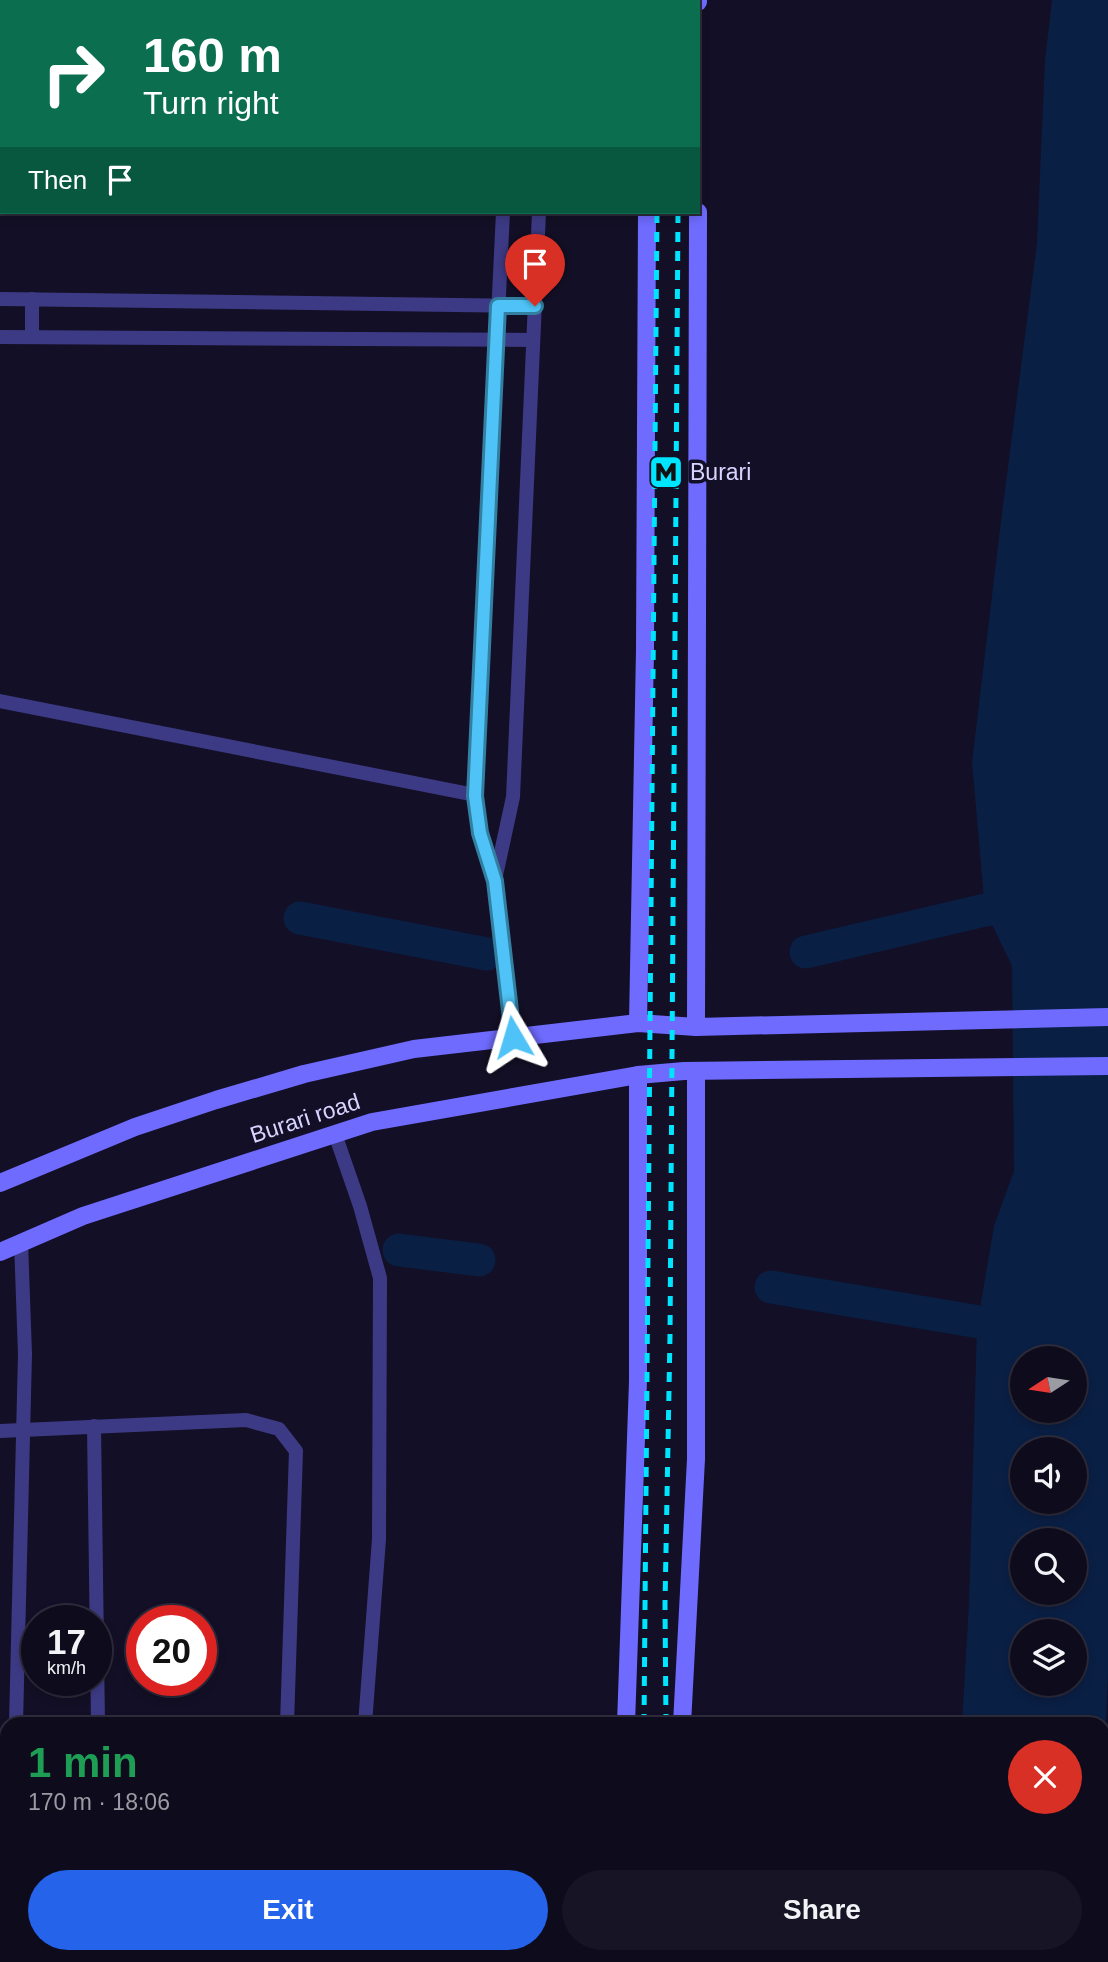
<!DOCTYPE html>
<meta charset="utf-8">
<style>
:root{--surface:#0e0b1c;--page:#171425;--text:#f1f3f6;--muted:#9b9ba3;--line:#2e2b3b;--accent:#2563eb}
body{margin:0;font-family:Arial,sans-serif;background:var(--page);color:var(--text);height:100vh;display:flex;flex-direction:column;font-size:26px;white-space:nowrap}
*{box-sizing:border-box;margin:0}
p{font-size:23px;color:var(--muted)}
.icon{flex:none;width:38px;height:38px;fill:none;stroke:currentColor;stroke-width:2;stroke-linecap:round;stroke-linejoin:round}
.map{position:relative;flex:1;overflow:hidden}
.sheet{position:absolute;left:0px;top:1717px;width:1110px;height:247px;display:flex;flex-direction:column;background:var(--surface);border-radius:21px 21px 0 0;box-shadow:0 4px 10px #0003,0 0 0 2px var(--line)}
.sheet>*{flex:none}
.top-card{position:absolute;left:0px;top:0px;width:700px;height:214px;box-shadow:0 4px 10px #0003,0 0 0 2px var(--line);background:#0b6e4f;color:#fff;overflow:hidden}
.needle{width:46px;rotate:258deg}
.controls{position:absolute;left:1010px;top:1346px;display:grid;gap:14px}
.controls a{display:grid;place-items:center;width:77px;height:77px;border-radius:50%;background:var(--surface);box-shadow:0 4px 10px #0003,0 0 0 2px var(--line);font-size:35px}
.speed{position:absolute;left:21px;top:1605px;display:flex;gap:14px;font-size:35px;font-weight:700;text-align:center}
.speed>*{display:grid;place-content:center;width:91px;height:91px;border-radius:50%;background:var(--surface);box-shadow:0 4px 10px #0003,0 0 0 2px var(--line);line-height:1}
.speed small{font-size:18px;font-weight:400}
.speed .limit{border:10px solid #d22;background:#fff;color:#111}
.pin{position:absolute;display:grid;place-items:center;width:60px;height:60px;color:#fff;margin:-72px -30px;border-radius:50% 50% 50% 0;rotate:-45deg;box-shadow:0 0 7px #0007}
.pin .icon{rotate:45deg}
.me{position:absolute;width:77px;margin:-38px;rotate:353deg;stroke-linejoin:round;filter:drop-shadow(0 0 5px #0008)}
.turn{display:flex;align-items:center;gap:24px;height:147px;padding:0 28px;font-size:32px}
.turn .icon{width:91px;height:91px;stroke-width:2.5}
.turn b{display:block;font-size:49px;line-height:60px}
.then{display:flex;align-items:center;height:66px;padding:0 28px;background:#0003;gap:14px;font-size:26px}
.round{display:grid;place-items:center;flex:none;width:74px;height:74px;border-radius:37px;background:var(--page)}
.headline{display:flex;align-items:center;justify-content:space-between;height:119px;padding:0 28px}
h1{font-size:42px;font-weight:800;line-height:52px;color:#1e9e55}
.primary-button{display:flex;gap:14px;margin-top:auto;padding:14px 28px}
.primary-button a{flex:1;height:80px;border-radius:42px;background:var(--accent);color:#fff;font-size:28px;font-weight:800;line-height:80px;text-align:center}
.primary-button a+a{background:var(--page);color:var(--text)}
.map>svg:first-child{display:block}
.water{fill:#0a1f44;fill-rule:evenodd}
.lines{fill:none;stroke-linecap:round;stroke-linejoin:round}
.canal{stroke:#0a1f44;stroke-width:33}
.service{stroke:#3d3a85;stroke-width:14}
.secondary{stroke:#6f6bff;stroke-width:18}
.rail{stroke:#00e5ff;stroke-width:5;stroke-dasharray:10 9;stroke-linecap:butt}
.route-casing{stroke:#337fa1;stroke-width:18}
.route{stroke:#4fc3f7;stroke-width:12}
.labels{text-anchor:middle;stroke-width:7;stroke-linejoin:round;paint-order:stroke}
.poi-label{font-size:23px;fill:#d9d4ff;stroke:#130f26;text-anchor:start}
.street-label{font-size:23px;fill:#d9d4ff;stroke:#130f26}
</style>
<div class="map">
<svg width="1108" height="1962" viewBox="0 0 1108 1962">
<rect width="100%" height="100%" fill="#130f26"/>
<!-- water -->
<g class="water">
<path d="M1052,0H1108V1674L1103,1792L1102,1724H962L969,1603L977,1326L994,1226L1014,1171L1012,966L985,910L972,762L1000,529L1037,243L1045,60ZM1022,1358H1074V1410H1022ZM1022,1449H1074V1502H1022ZM1022,1540H1074V1592H1022ZM1022,1631H1074V1684H1022Z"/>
<path d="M955,1956H1091V1957L1090,1962H955Z"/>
</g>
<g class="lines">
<!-- canal -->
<g class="canal">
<path d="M300,918L487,954"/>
<path d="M806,952L985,910L1108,895"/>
<path d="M399,1250L479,1260"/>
<path d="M771,1287L1021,1329"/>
</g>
<!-- service -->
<g class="service">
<path d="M514,2V0"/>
<path d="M549,2V0"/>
<path d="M503,212L475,795L480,833L495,881L513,1037"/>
<path d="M0,299L535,306"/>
<path d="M0,337L533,340"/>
<path d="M32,337V299"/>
<path d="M0,701L475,795"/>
<path d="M495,880L513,797L539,212"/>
<path d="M335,1134L360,1206L380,1278L379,1539L365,1724"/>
<path d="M94,1426L98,1724"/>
<path d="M0,1431L246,1420L279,1429L296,1451L287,1724"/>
<path d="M16,1724L25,1354L21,1242"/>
<path d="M0,1961L111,1962"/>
<path d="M329,1962L332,1956"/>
</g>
<!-- secondary -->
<g class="secondary">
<path d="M698,0V2"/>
<path d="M647,2V0"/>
<path d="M638,1023L645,650L647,212"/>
<path d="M696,1027L698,212"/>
<path d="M0,1183L135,1127L216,1100L304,1074L414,1049L638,1023L696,1027L1108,1017"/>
<path d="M0,1252L83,1216L372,1122L638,1075L684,1071L1108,1066"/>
<path d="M626,1724L638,1381V1075"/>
<path d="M682,1724L696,1459V1071"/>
<path d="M617,1962V1956"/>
<path d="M669,1962L670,1956"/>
</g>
<!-- rail -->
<g class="rail">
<path d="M661,2V0"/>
<path d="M683,2V0"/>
<path d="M644,1724L657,212"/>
<path d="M666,1724L665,1604L670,1336L678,212"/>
<path d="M663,1956L664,1962"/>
<path d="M689,1956L690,1962"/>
</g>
</g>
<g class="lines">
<!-- route casing -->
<g class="route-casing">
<path id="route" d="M513,1037L495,881L480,833L475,796L498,306H535"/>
</g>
<!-- route -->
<use href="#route" class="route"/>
</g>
<!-- icons -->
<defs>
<g id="metro-square" transform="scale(1.75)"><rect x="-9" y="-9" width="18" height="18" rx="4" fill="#00e5ff" stroke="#130f26"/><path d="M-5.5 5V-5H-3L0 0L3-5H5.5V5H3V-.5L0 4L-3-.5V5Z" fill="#111"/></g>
</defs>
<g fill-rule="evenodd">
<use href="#metro-square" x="666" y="472"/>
</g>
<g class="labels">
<!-- poi labels -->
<g class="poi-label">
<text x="690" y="480">Burari</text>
</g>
<!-- street labels -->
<g class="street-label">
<text transform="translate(305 1118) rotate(-18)" y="8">Burari road</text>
</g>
</g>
</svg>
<div class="controls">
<a><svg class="needle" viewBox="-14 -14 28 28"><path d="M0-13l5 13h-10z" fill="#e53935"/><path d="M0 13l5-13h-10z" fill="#9b9ba3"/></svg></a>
<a><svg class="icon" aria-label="sound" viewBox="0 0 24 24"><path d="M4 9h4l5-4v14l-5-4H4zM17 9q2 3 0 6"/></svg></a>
<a><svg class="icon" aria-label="search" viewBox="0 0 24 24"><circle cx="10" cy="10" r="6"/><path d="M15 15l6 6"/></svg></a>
<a><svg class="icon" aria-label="layers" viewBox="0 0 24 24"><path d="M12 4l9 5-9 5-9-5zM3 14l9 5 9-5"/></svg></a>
</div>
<div class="speed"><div>17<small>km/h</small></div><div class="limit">20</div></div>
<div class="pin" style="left:535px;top:306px;background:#d93025"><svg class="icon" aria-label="arrive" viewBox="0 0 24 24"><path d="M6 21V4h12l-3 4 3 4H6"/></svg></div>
<svg class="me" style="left:513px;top:1037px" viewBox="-20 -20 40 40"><path d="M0-17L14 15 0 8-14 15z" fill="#4fc3f7" stroke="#fff" stroke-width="4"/></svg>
<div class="top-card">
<div class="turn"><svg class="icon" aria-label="right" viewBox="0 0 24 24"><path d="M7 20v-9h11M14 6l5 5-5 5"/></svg><div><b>160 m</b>Turn right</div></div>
<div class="then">Then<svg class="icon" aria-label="arrive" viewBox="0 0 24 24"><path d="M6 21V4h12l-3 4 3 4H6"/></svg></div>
</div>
<section class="sheet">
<div class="headline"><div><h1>1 min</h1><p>170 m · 18:06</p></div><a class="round" style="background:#d93025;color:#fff"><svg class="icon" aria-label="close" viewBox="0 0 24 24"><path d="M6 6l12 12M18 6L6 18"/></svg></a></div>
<div class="primary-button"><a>Exit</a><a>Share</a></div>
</section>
</div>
